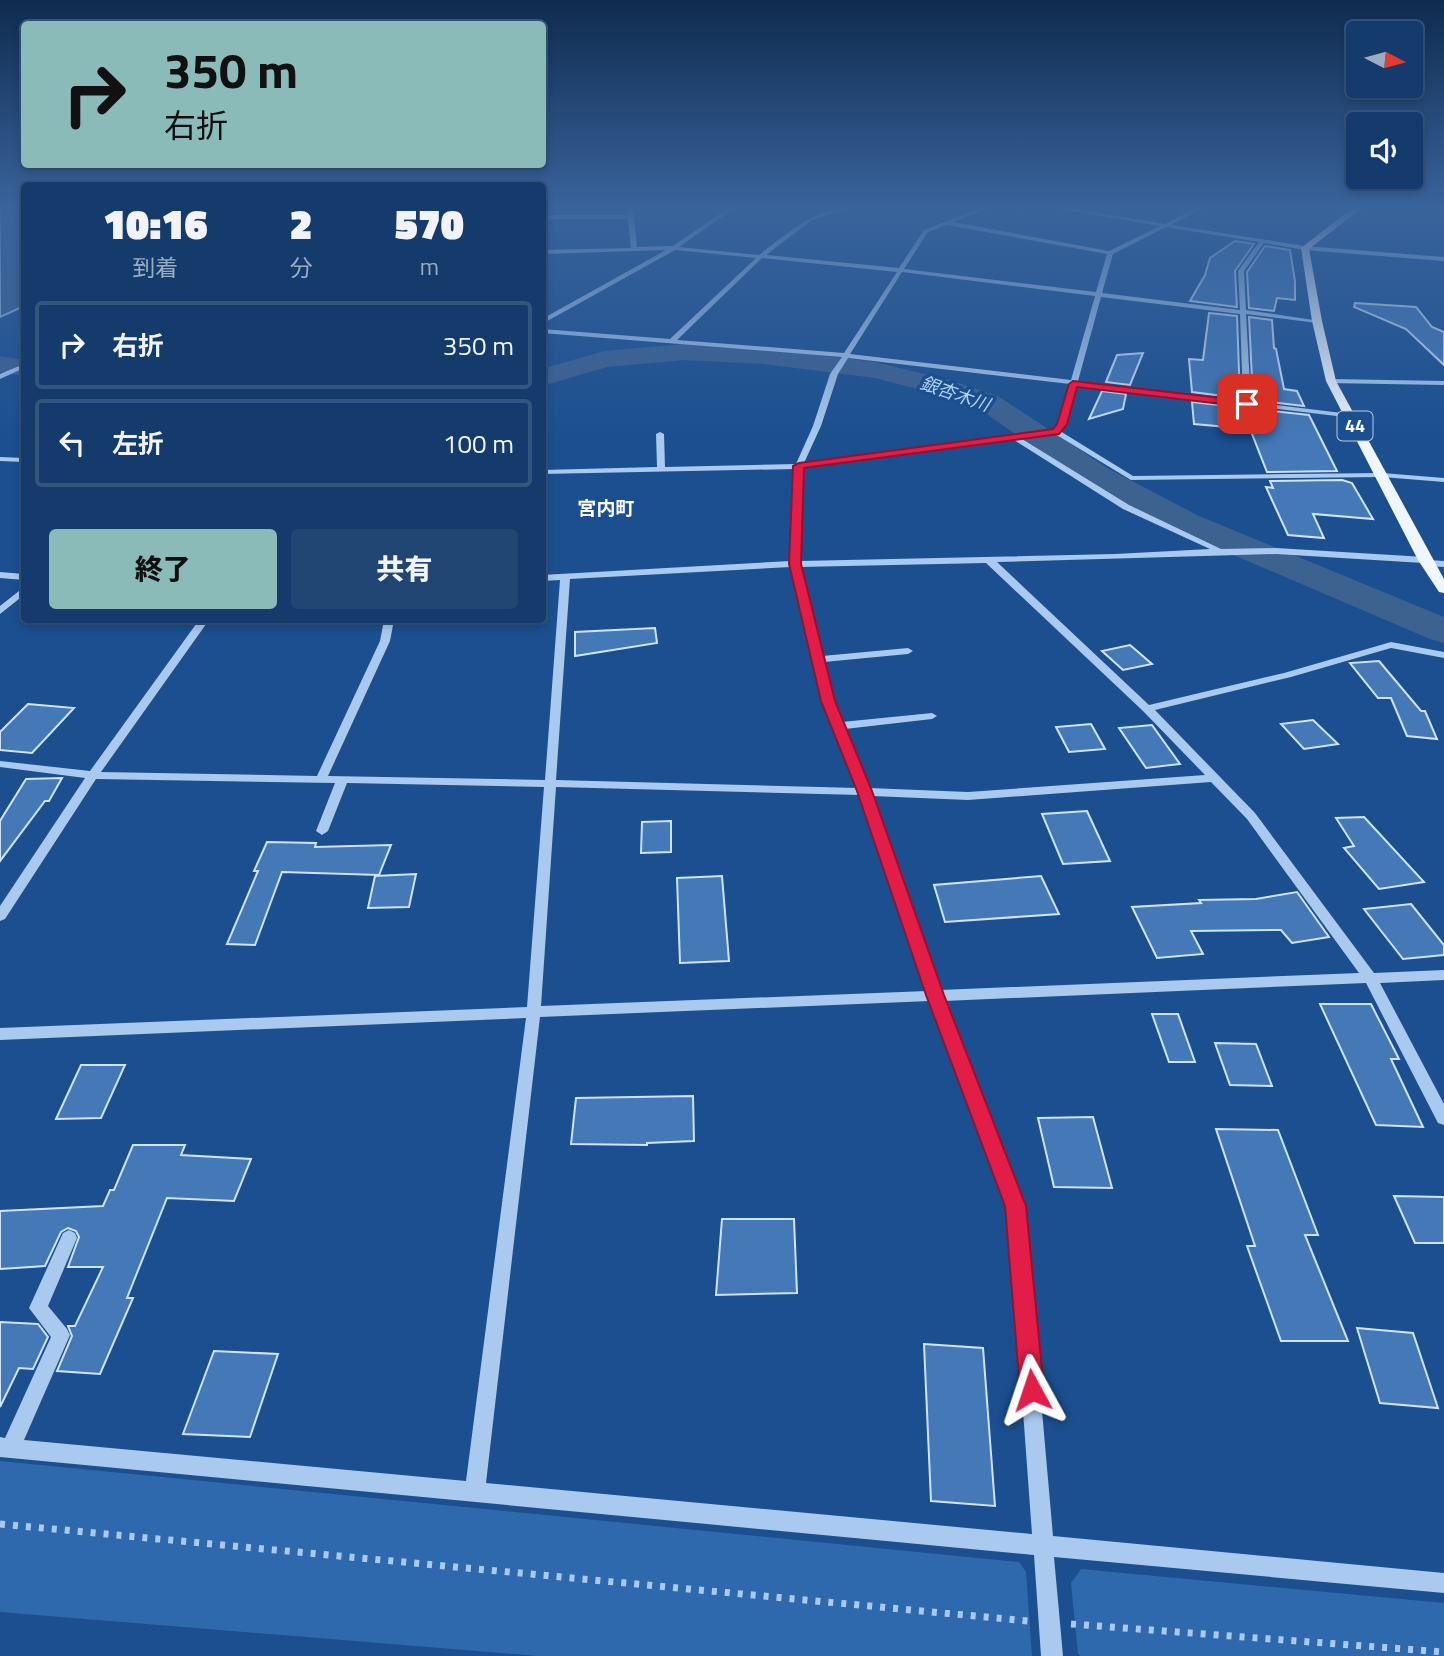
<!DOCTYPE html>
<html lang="ja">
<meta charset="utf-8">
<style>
:root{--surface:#143b6b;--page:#214673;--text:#f1f3f6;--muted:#9dadc1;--line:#33557e;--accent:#8bbbb9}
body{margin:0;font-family:"Titillium Web","Noto Sans JP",sans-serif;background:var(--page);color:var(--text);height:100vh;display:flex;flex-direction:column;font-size:26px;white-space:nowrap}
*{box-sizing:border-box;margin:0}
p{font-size:23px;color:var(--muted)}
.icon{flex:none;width:38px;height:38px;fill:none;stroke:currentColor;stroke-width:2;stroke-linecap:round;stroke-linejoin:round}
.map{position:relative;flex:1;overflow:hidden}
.details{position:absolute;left:21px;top:182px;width:525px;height:441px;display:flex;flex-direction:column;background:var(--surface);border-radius:7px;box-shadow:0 4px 10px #0003,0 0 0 2px var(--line)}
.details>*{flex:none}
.hud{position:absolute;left:21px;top:21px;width:525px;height:147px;border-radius:7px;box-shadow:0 4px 10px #0003,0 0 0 2px var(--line);background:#8bbbb9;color:#111;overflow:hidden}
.needle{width:46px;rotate:96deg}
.tools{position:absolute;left:1346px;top:21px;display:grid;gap:14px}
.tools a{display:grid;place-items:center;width:77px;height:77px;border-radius:7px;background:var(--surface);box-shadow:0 4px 10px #0003,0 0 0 2px var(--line);font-size:35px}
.pin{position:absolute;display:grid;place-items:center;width:60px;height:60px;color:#fff;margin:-30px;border-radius:14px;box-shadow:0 4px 10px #0006}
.me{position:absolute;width:77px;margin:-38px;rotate:355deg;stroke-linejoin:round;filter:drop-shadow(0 0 5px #0008)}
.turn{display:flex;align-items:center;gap:24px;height:147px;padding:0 28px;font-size:32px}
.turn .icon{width:91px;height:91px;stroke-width:2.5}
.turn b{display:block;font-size:49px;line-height:60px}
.eta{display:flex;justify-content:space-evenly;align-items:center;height:119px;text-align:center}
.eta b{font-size:42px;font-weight:800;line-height:49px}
.primary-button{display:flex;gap:14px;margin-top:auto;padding:14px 28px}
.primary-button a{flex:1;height:80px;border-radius:7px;background:var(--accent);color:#111;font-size:28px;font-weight:800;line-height:80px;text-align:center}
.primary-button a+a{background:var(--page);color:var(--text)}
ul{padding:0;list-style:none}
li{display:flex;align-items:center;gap:21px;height:88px;margin:0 14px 10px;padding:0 14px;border:4px solid var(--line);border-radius:7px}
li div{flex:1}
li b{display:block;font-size:26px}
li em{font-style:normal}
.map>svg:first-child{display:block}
.green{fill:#2e69ad}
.water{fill:#3c6290;stroke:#9cc4f0;stroke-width:2}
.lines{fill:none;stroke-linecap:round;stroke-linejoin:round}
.river{fill:#3c6290;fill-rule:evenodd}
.building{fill:#4478b7;stroke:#cfe3fa;stroke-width:2}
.path{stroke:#a9c9ee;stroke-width:7;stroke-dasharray:5 8;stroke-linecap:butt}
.minor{fill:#a9c9ee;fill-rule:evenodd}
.major{fill:#f0f6ff;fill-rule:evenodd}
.route{fill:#e11d48;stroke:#92132f;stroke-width:2}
.labels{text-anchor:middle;stroke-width:7;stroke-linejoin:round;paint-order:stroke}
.far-water-label{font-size:18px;font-style:italic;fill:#b5d3f5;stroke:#1b4f8f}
.shield{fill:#1b4f8f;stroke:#bbcadd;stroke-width:2}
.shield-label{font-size:18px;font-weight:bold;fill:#fff}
.far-quarter-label{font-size:19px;font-weight:bold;fill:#fff;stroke:#1b4f8f}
</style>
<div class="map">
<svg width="1444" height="1656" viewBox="0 0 1444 1656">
<rect width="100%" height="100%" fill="#1b4f8f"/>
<!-- green -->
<g class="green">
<path d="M0,1461L1019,1562L1026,1572L1032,1656H538L0,1612Z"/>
<path d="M1081,1569L1444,1603V1656H1081L1078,1654L1071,1583Z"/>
</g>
<!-- water -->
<path class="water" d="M0,207H24V306L0,317Z"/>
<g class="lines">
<!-- river -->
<g class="river">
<path d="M684,344L764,348L875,362L949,380L998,396L1109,469L1199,516L1444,617V643L1430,639L1175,530L1085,483L978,408L929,392L875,378L764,364L684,360L607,367L542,386V369L604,351Z"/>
<path d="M0,356L24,360V376L0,372Z"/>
</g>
</g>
<!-- building -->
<g class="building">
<path d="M1235,241L1254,244L1235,271L1237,307L1190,301L1205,275L1210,258Z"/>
<path d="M1265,246L1290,250L1295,281V300L1277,298L1274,311L1249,308L1247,272Z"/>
<path d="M1355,303L1416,307L1432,327L1444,332V365L1406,329L1354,307Z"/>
<path d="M1209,313L1237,316L1240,398L1192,392L1189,359L1203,360Z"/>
<path d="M1249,317L1272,320L1274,348L1276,349L1284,389L1297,391L1304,406L1253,400Z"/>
<path d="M1143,353L1130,385L1106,382L1117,355Z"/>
<path d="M1102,391L1126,394L1123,409L1089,419Z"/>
<path d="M1192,402L1309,415L1337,471L1267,472L1250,429L1194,424Z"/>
<path d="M1342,480L1352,483L1373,519L1313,514L1324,538L1288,535L1266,487L1273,488L1270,481Z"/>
<path d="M655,628L657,643L575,656V632Z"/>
<path d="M1130,645L1152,664L1123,670L1102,651Z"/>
<path d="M1379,661L1421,711H1425L1437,739L1407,736L1391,698H1378L1350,663Z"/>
<path d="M28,704L74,708L32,753L0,750V732Z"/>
<path d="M1313,720L1338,744L1304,749L1281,724Z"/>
<path d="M1091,724L1105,749L1069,752L1056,727Z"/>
<path d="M1152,725L1180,764L1146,768L1119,728Z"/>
<path d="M62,778L49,801H45L0,861V821L26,779Z"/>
<path d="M1087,811L1110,861L1063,864L1042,814Z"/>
<path d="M1364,817L1424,882L1379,889L1344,848L1354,846L1336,818Z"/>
<path d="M671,821V852L641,853L642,822Z"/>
<path d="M267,842L316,843L315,847L391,845L379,875L282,872L255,945L227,944L258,871H254Z"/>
<path d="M416,874L409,907L368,908L375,876Z"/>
<path d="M722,876L729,961L680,963L677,878Z"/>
<path d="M1041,876L1059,914L945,922L934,885Z"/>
<path d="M1297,892L1329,937L1292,943L1281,930L1191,931L1203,954L1157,958L1132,907L1201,903L1199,900L1256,899Z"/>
<path d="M1411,904L1444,945V955L1403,959L1364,909Z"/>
<path d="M1320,1004H1371L1399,1059H1391L1423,1127L1376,1125Z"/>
<path d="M1152,1014H1178L1195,1062H1169Z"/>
<path d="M1215,1043L1256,1044L1272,1086L1230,1085Z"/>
<path d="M81,1065H125L101,1118L56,1119Z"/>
<path d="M693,1096L694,1141L647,1143V1145L571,1144L576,1098Z"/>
<path d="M1093,1117L1112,1188L1054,1187L1038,1118Z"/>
<path d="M1216,1129L1278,1130L1318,1235H1305L1348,1341H1281L1247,1246H1255Z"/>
<path d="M133,1145H185L181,1155L251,1159L234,1201L167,1198L127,1298H133L100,1374L57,1371L72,1336L68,1326H75L103,1267H68L79,1237L76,1231L68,1228L61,1232L45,1266L0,1269V1211L103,1206L110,1190H114Z"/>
<path d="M1394,1196L1444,1197V1243H1415Z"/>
<path d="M722,1219H794L797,1293L716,1295Z"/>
<path d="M0,1322L38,1324L48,1337L33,1369L19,1368L0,1407Z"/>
<path d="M1357,1328L1413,1333L1438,1408L1380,1403Z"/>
<path d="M924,1344L983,1348L995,1506L931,1501Z"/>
<path d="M214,1351L278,1354L250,1437L183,1434Z"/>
</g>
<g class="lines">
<!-- path -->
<g class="path">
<path d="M0,1524L1028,1621"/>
<path d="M1071,1624L1444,1652"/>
</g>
<!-- minor -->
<g class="minor">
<path d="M627,207H633L637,247L673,246L730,207H736L679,247L759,255C787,234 815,207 852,207L812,220L766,255L899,268L924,230L983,207H991L953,222L1109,251L1160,226L1050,207H1063L1165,224L1198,207H1205L1171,225L1305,246L1444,257V261L1305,250L1264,243L1244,271L1246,310L1320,321L1317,323L1246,314L1251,402L1350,414L1354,416L1353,418L1076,385L1066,424L1060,431L1133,476L1382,473L1444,478V482L1382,477L1131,480L1055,434L1022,439L1129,505L1221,549L1276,548L1425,557L1429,560L1444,561V567L1427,566L1423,563L1276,554L997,562L1149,705L1284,673L1391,642L1444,652V658L1391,648L1291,677L1155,710L1255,813L1374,973L1444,970V980L1380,983L1444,1104V1125L1438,1123L1366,983L944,1001L1024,1206L1053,1536L1444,1573V1593L1054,1557L1063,1656H1041L1034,1555L0,1457V1437L5,1438L51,1337L29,1308L63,1233L69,1230L75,1233L77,1238L48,1306L67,1329L70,1335L24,1440L466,1481L526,1018L0,1040V1028L527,1007L544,787L347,783L328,831L322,835L316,831L335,783L96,779L5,919L0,921V906L85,778L0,767V761L90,771L199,620H209L101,772L317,776L380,641L384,620H394L390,641L328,776L545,780L560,580L542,581V575L790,561L795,469L542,474V470L657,467L656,434L660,432L664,434L665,467L796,464L813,426L830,374L842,357L542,333V329L670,339L756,258L675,250L542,324V319L666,250L542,254V250L631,248L628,219H542V215H628ZM947,225L1107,254L1096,292L904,269L928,232ZM1166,227L1259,242L1238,271L1240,310L1102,293L1113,254ZM762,258L897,272L844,353L677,340ZM902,272L1095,296L1071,380L850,354ZM1101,297L1240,314L1243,401L1078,381ZM848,358L1070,384L1058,424L1054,430L804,463L821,426L838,374ZM1014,440L1123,509L1210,549L1115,554L800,561L803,468ZM986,563L1143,711L1205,775L968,792L869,788L845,729L932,719L937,716L932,713L842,722L833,701L824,662L908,654L913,651L908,648L822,656L800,567ZM791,567L823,701L857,788L556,780L570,579ZM1211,782L1247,819L1359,973L940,990L872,796L968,800ZM556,787L860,795L927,991L541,1006ZM930,1001L1008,1206L1032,1534L486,1483L540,1017Z"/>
<path d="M24,364V368L0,379V374Z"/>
<path d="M1331,379L1444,381V385L1328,383L1327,381Z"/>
<path d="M0,457L24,458V462L0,461Z"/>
<path d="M0,572L24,574V580L0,578Z"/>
<path d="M24,587V595L0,614V606Z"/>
</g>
<!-- major -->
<path class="major" d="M1354,207H1363L1309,249L1322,321L1336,381L1444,579V593L1439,592L1418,560L1326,381L1312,321L1301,248Z"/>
</g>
<!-- sky -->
<linearGradient id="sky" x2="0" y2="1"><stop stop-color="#0f2b4f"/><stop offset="0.47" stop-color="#39639b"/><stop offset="1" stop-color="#39639b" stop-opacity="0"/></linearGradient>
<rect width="1444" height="439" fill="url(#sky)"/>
<!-- route -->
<path class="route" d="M1073,381L1247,401L1252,404L1247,407L1077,387L1067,424L1059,434L804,468L801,564L835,701L872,791L944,995L1026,1206L1044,1390L1040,1398L1032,1402L1023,1398L1020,1390L1005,1206L926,995L857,791L821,701L789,564L793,466L799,463L1053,429L1057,424L1069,384Z"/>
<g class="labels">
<!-- far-water labels -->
<g class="far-water-label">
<text transform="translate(955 394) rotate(19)" y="6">銀杏木川</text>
</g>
<!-- shield labels -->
<rect class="shield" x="1337.5" y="411.5" width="35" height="29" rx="5"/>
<g class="shield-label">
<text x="1355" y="432">44</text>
</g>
<!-- far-quarter labels -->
<g class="far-quarter-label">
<text x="606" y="515">宮内町</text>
</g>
</g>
</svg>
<div class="tools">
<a><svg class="needle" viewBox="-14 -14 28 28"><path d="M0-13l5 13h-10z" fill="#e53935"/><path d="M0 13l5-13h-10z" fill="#9dadc1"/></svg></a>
<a><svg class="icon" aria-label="sound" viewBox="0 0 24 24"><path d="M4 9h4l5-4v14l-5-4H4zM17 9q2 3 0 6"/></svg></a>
</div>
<div class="pin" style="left:1247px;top:404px;background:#d93025"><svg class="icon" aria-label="arrive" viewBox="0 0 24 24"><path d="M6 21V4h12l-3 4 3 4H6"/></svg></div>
<svg class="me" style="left:1032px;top:1390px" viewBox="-20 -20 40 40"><path d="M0-17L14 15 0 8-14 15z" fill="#e11d48" stroke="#fff" stroke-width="4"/></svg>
<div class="hud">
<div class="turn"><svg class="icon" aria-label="right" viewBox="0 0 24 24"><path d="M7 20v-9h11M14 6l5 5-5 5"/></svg><div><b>350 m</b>右折</div></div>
</div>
<section class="details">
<div class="eta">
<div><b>10:16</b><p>到着</p></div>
<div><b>2</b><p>分</p></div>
<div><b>570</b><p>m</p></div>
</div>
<ul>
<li><svg class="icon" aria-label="right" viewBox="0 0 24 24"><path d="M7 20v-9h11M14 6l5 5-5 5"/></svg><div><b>右折</b></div><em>350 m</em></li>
<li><svg class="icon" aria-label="left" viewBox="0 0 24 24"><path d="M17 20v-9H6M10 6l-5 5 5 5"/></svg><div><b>左折</b></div><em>100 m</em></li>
</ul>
<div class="primary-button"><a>終了</a><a>共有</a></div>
</section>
</div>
